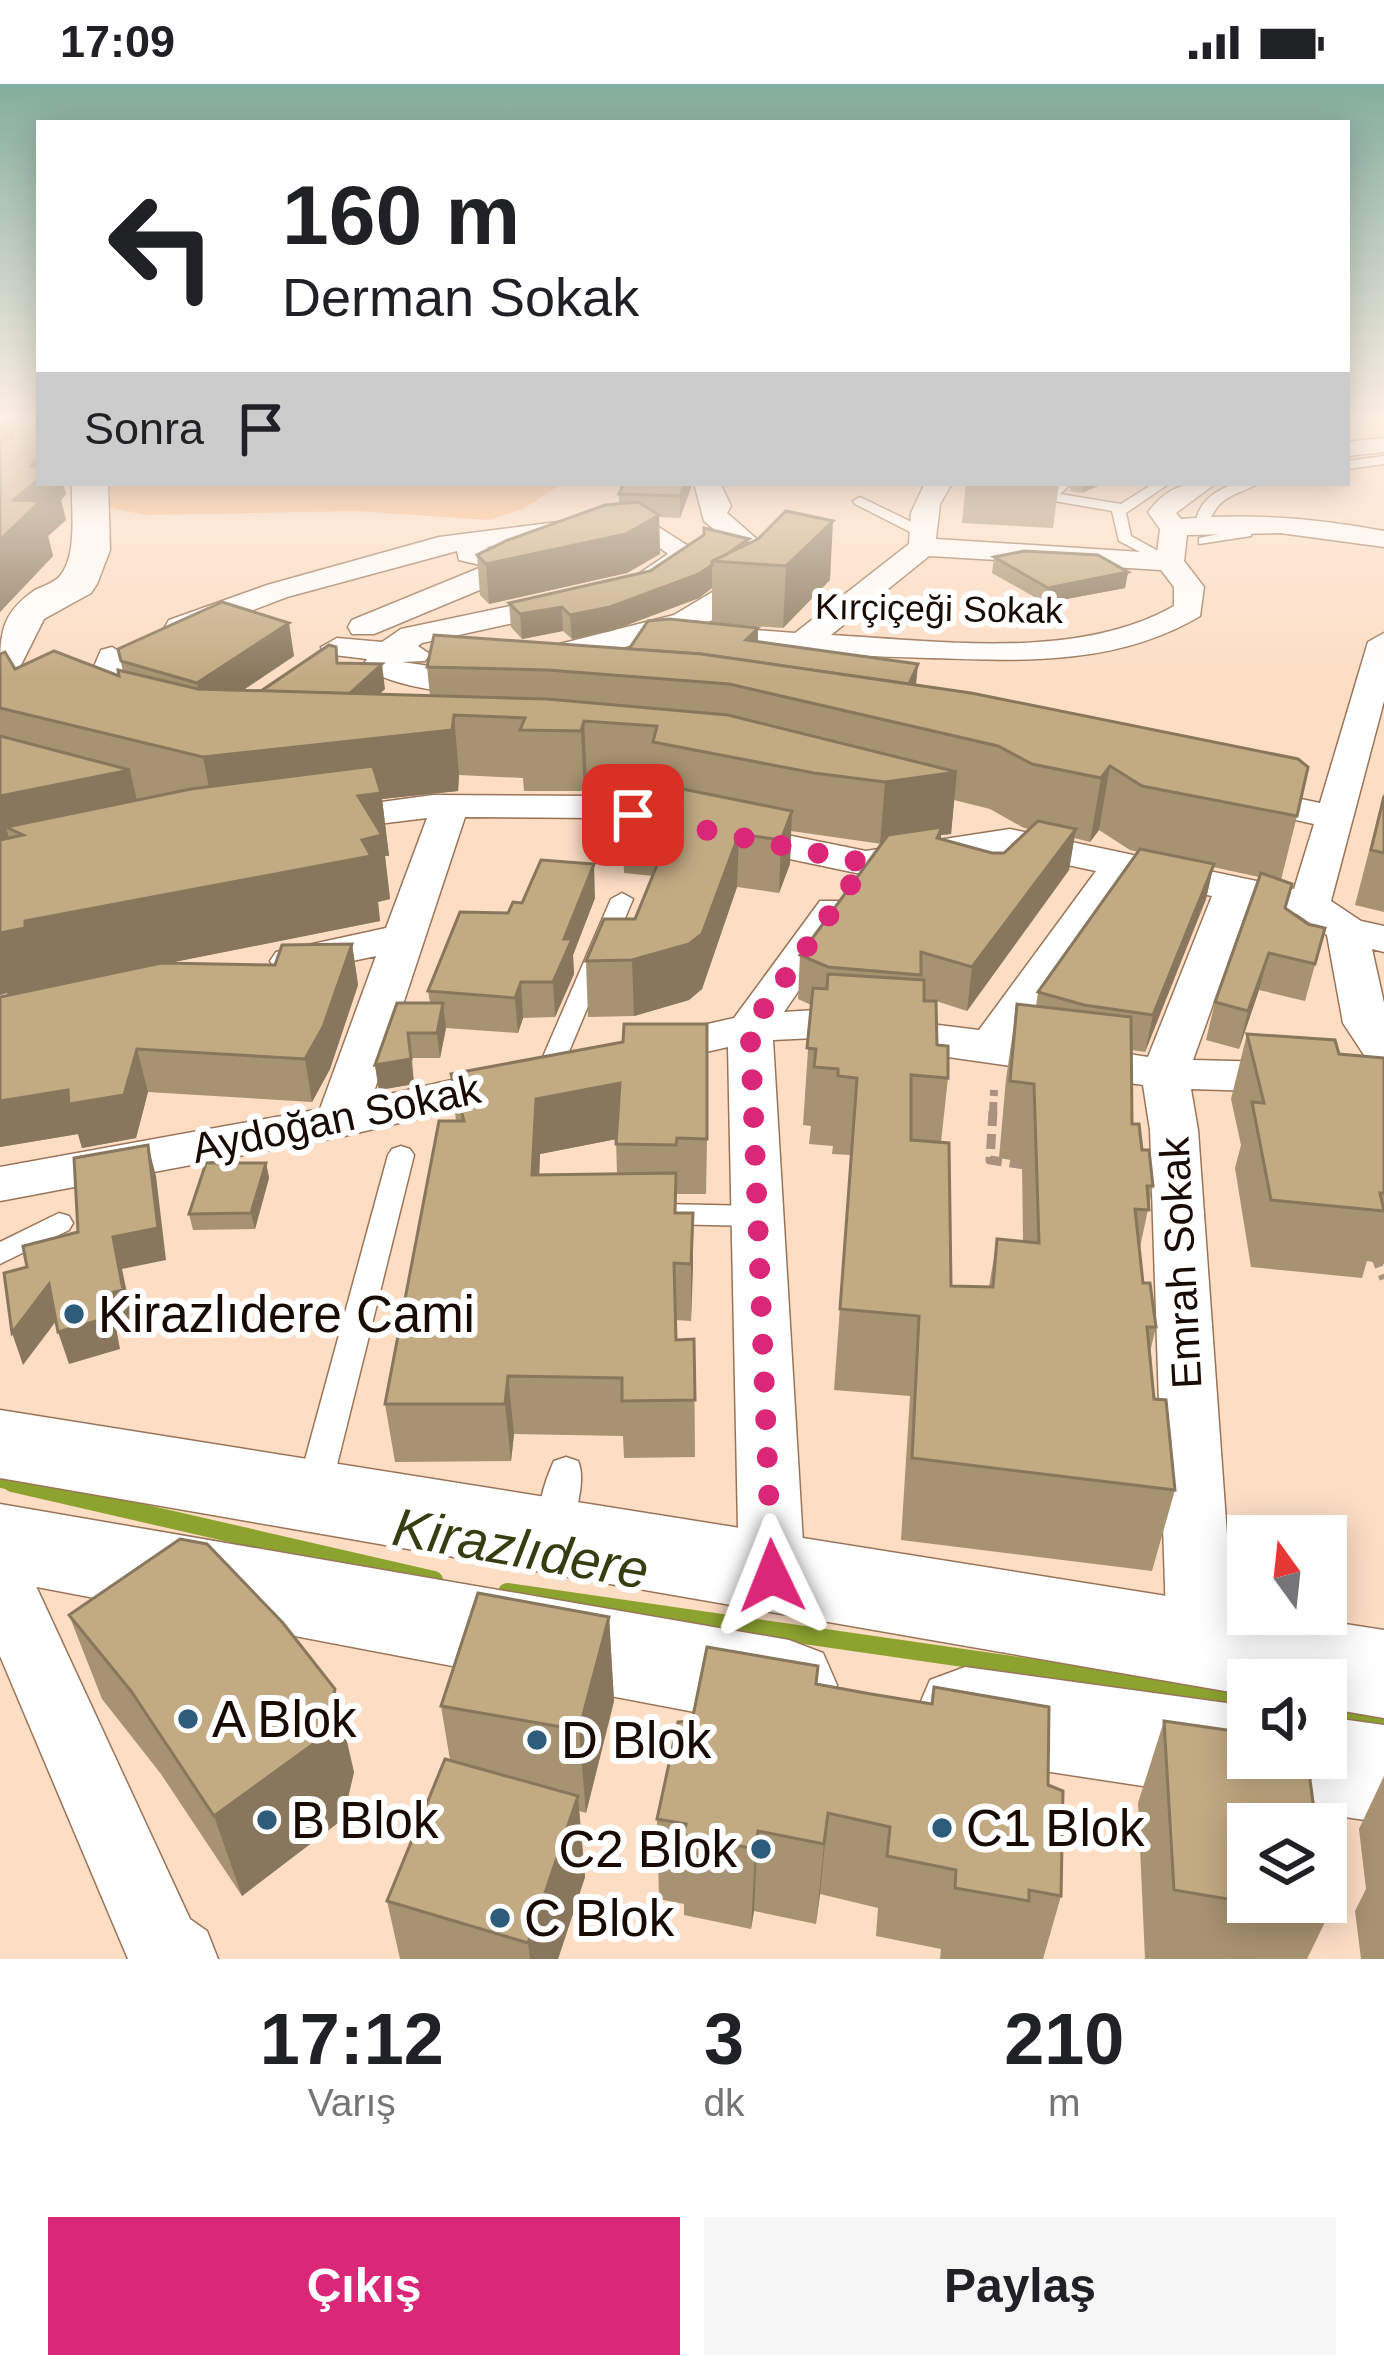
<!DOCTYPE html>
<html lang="tr">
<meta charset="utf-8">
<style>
:root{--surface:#fff;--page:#f6f6f6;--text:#202124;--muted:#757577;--accent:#db2777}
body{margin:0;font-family:Helvetica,sans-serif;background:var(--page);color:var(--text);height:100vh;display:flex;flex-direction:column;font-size:45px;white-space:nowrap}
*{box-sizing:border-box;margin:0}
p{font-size:39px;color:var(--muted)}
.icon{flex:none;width:66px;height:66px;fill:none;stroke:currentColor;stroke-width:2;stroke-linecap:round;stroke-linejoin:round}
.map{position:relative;height:1875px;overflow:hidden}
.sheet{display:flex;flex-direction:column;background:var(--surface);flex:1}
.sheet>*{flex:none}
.top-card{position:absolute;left:36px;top:36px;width:1314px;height:366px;border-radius:0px;box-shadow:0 6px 30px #0003;background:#fff;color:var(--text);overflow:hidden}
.needle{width:78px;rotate:345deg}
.fabs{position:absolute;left:1227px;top:1431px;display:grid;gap:24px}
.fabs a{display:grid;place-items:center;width:120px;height:120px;border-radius:0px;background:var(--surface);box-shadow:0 6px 30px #0003;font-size:60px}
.pin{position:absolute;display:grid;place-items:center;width:102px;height:102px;color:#fff;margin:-51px;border-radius:24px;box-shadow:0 6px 18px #0006}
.me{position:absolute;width:132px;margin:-66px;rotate:358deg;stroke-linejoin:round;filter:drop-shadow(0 0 9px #0008)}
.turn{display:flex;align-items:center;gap:42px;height:252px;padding:0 48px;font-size:54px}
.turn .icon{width:156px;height:156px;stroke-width:2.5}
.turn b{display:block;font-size:84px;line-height:102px}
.then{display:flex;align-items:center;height:114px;padding:0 48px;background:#0003;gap:24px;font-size:45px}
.eta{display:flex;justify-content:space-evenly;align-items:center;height:204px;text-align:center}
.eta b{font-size:72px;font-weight:800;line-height:84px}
.action{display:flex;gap:24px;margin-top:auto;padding:24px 48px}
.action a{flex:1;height:138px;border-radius:0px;background:var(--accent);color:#fff;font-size:48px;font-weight:800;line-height:138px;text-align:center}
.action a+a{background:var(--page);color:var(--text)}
.status{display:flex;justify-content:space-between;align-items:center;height:84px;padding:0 60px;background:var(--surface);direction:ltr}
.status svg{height:33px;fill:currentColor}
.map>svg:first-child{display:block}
.green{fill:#fcb881}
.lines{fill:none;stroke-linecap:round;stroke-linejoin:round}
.stream-far1{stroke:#8da32f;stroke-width:15}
.stream{stroke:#8da32f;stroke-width:18}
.lane-casing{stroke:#987458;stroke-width:3}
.street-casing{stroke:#987458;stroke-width:3}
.secondary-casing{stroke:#987458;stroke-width:3}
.path-far1{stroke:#ab917f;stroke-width:8;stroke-dasharray:12 6;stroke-linecap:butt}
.path{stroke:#ab917f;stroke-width:9;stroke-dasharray:15 8;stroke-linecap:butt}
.lane{fill:#fff;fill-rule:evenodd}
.street{fill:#fff;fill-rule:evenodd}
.secondary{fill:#fff;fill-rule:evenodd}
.wall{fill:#a79271;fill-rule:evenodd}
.shaded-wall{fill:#88775c}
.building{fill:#c2aa83;stroke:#88775c;stroke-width:3}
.route{stroke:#db2777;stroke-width:21;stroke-dasharray:0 37.8}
.poi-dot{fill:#2e5d7c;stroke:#fff;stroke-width:4.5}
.labels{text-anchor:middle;stroke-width:12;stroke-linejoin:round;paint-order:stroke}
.far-street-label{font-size:36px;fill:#180b03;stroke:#fff}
.street-label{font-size:42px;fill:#180b03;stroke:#fff}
.near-poi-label{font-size:51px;fill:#180b03;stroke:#fff;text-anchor:start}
.near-water-label{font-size:54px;font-style:italic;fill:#353e10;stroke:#fff}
</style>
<div class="status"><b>17:09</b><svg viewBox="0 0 49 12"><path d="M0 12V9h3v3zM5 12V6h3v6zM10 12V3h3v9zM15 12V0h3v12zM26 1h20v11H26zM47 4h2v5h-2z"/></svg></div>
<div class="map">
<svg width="1384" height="1875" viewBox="0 0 1384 1875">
<rect width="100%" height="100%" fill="#fdddc4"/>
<!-- green -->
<path class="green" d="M93,399H563L523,425L489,436L356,427L146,431L97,421Z"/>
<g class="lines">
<!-- stream-far1 -->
<path class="stream-far1" d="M0,1396L25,1402"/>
<!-- stream -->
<g class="stream">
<path d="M12,1399L434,1496"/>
<path d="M507,1508L1248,1615"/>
<path d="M1326,1627L1384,1635"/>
</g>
<!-- lane casing -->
<g class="lane-casing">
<g id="lane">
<path d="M1384,372V380L1347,385V377Z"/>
<path d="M1056,399H1072L1060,410L1121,420L1154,399H1170L1126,429L1131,452L1178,478L1165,481L1119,457L1112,427L1043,415V409Z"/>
<path d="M1237,399H1260C1231,414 1219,410 1206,445H1196C1194,420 1215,406 1237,399Z"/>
<path d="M860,413L926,445L928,448L916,451L855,420L853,417Z"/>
<path d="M1230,434L1251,446V452L1199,460V454L1234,447L1223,438Z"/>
<path d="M622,809L633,815L560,989L548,997L539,995L536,989L611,815Z"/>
<path d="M401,1062L410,1065L414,1071L331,1405L326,1415L314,1419L302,1415L297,1405L388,1071L392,1065Z"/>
<path d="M662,1120L757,1122L767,1125L771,1132L767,1139L757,1142L662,1140L652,1137L648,1130L652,1123Z"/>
<path d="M59,1129L69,1132L73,1139L69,1146L0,1180V1158Z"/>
<path d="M566,1373L578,1377C587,1396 574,1439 565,1458L553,1462L541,1458C531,1439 545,1396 554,1377Z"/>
</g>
</g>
<!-- street casing -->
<g class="street-casing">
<g id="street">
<path d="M1384,354V368L1347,372V358Z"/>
<path d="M694,399H720L731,422L727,429L759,457L755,463H735L704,437Z"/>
<path d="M925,399H952L940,420L936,455L1157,469L1160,445L1148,428C1169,402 1183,399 1216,399L1176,429L1181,435C1250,429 1316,434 1384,447V463L1280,449L1187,451L1184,477L1204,503L1200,532C1116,582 1023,577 929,574C851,572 775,567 697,560L686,558L683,548L539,585L523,575L528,568L674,531L759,480L769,483L773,489C754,513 728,529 700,542L795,549L909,460L911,429ZM929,472L1161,486L1174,503V522C1078,577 939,557 831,551Z"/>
<path d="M590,434L600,436L604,442L600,448L486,463L499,466L513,480L506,495L374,550H352L348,543L352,536L484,482L459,476L457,467L287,513L191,550H169L165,543L169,536L267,501L439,453Z"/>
<path d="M649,437L701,470L640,508L630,505L625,499L668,470L635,445Z"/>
<path d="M571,509L582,512L586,518L582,524L422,559L418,562L430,570L425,577L402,578L499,592L503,599C485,620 381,602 363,581L367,575L326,570L321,563L337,554L382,558L401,545Z"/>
<path d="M1384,549V617L1331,817L1361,837L1384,842V868L1372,865L1384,919V1011L1191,1005L1198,1046L1235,1563L1225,1585L1201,1594L1177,1585L1167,1563L1150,1046L1143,1001L815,954L773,956L805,1492L795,1512L772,1520L749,1512L739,1492L728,963L649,981L633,977L626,967L633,957L734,934L820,817H848L854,826L784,928L815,926L979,946L1096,787L1010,769L866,791L594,734L465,733L372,1014L509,983L526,987L533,998L526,1009L340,1053L0,1117V1083L320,1025L376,872L291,890L276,886L270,877L276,868L386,844L427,734L321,747L308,744L302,736L308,728L433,711L594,712L866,767L1010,745L1294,805L1314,740L1226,721L1221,713L1226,705L1239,702L1320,719L1368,558ZM1131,795L1212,812L1148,973L1021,953ZM1249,820L1297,830L1327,851L1343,939L1368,977L1384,981L1193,976Z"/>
<path d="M112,563L128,573L123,608L150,630L145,637C123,643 105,633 93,615L90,592L101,566Z"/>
<path d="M0,1466L23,1474L190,1835L207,1847L218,1875H128L0,1572Z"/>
</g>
</g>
<!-- secondary casing -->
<g class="secondary-casing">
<g id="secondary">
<path d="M72,399H108L110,466L97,500L91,509L44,535L16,591L0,594C0,550 0,530 35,506C42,503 55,498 60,492C78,470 71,426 72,399Z"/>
<path d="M0,1326L1248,1525V1530H1280L1384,1546V1634L1326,1624V1596H1248V1611L0,1394Z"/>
<path d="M0,1420L789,1556L823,1569L837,1601L823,1633L789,1646L0,1496Z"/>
<path d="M965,1583L1248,1622V1674H1326V1633L1384,1641V1739L1274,1722L1256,1715L1248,1718L965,1675L930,1662L916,1629L930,1596Z"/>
</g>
</g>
<!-- path-far1 -->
<path class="path-far1" d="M993,1030L994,1006"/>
<!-- path -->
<g class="path">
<path d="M993,1027L990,1076L1032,1082"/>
<path d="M1374,1169L1384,1195"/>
</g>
<!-- lane -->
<use href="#lane" class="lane"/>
<!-- street -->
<use href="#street" class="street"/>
<!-- secondary -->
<use href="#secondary" class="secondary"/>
</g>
<!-- wall -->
<g class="wall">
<path d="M13,335L66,410L61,416L66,436L48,452L53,472L0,528V342Z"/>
<path d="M691,399V404L680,434L659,433L660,470L627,489L489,520L480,511L477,471L619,419V410Z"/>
<path d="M966,399H1059L1053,444L962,439Z"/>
<path d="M1071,399H1105L1082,409L1070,407Z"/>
<path d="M749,455V459L830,496L783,544L712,539V504L699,514L611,547L572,555L563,547L522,555L511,543L509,519L650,487Z"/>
<path d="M994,473L1128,488L1125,504L1045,519L992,489Z"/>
<path d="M758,544V557L918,580L916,601L1297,732L1281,796L1286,825L1308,840L1325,844L1305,917L1259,906L1239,965L1206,956L1215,918L1259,793L1213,783L1206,815L1145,968L1131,966L1132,1040L1142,1066L1153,1102L1139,1168L1143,1199L1156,1243L1150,1268L1154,1315L1175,1406L1152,1487L901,1456L910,1312L834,1306L851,1071L832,1070L833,1062L809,1060L811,1042L803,1041L811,921L798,915L800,871L882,760L791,747L790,780L779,809L737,803L702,905L689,916L634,932L588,933L586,877L635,835L653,792L624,789L622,736L641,701L587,697L584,707H524L523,694L459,691L458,707L382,715L389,772H385L390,815L378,818L380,837L167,879L275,881L352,860L358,901L330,985L312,1018L148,1008L136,1054L82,1064L78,1050L0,1063V913L8,911L7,909L0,911V570L15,585L119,592L123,588L118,565L294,572L242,607H261L338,579L385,605L379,610L430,612L427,583L629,565ZM954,716L990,725L1024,744L1030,745L1004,769H992L941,755V751L951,750ZM1099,746L1130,766L1138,768L1038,908L1036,922L1017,920L1006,995L999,1074L1022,1078L1023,1157L997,1155L989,1203L951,1202L941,1058L948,994L937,961L936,917L967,927L1069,786L1074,754L1090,758Z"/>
<path d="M1384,709V828L1355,821Z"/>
<path d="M595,814L573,871L574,890L555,933L523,934L518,949L446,944L440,974H412L414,1000L379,1006L375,981L430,919L428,907L508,829L522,819Z"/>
<path d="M1247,950L1339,970L1384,974V1180L1367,1177L1362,1194L1251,1183L1235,1084L1241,1061L1231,1015Z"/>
<path d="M451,990L707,1055L706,1110H677L676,1116V1129H693L691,1237L675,1236L676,1256L694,1255L695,1373L624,1374L623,1352L514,1350L511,1377L395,1378L385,1320L456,1037ZM616,1055L617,1090L539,1091L540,1070Z"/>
<path d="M266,1079L269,1094L255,1145L193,1146L189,1130Z"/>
<path d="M69,1531L354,1688L343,1735L242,1812L161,1690L102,1615Z"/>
<path d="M609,1533L614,1617L586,1729L579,1727L585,1793L558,1875H400L387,1817L450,1676L441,1622Z"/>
<path d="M816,1600L1048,1701L1061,1812L1043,1875H940L941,1865L876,1852L878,1824L820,1810L816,1840L754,1827L751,1845L684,1831V1820L659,1815L657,1735L692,1637Z"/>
<path d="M1164,1637L1328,1832L1307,1875H1145L1138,1719Z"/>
<path d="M1384,1692V1875H1361L1355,1827L1366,1805L1359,1745Z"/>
</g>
<!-- shaded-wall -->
<g class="shaded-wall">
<path d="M39,374V399H63L66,410L61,416L66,436L48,452L53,472L0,528V456L14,416L31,382Z"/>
<path d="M685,399H691V404L680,434V412Z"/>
<path d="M1084,399H1105L1082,409Z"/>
<path d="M659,431L660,470L627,489L489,520L486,480Z"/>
<path d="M833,437L830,496L783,544L786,482Z"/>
<path d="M712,481V504L699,514L611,547L572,555L570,531Z"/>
<path d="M1128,488L1125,504L1045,519L1048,504Z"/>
<path d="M562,523L563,547L522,555L520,530Z"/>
<path d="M289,539L294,572L203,633L197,599Z"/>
<path d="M758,544L757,570L746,556Z"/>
<path d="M382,580L385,605L348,640L344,614Z"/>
<path d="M918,580L915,607L908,602Z"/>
<path d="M454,631L459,691L458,707L382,715L389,772H385L390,815L378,818L380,837L44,904L10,918L7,909L0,911V849L215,734L203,673Z"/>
<path d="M584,637L587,697L584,707L581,647Z"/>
<path d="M1110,682L1099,746L1090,758L1101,694Z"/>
<path d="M130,686L144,748L23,751L6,743L15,776L0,779V712Z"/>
<path d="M957,688L951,750L941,751L938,785V752L880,760L885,698Z"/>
<path d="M792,727L790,780L779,809L781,756Z"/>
<path d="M1076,745L1069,786L967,927L972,883Z"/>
<path d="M739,750L737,803L702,905L689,916L634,932L632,876Z"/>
<path d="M594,780L595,814L573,871L574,890L555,933L553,898L564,855Z"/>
<path d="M1214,780L1206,815L1145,968L1153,931Z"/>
<path d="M352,860L358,901L330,985L312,1018L305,975Z"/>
<path d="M1269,869L1259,906L1239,965L1248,927Z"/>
<path d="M521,898L523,934L518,949L515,914Z"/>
<path d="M443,919L446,944L440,974L437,949Z"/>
<path d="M408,949L414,1000L379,1006L375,981Z"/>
<path d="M137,965L148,1008L136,1054L82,1064L78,1050L0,1063V1017Z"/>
<path d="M620,999L622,1054L540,1070L537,1147L532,1091L536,1015Z"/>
<path d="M148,1061L156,1092L166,1176L122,1185L133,1238L116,1243L120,1265L69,1280L58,1248L106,1210L113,1153Z"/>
<path d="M266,1079L269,1094L255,1145L251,1129Z"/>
<path d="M693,1129V1185L691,1237V1180Z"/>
<path d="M49,1200L60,1232L23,1281L12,1249Z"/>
<path d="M508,1292L514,1350L511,1377L505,1320Z"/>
<path d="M609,1533L614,1617L586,1729L579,1646Z"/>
<path d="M335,1605L354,1688L343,1735L242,1812L214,1732Z"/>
<path d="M578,1712L585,1793L558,1875H530L528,1859Z"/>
<path d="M828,1729L820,1810L816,1840L824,1760Z"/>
<path d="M758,1747L754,1827L751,1845L755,1765Z"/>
</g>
<!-- building -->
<g class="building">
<path d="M13,335H39V356L37,358H39V374L31,382H39V395L14,416L40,417L0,456V356L12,353V348L0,345V342Z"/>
<path d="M624,399H685L680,412L619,410Z"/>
<path d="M638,418L659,431L626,450L486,480L477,471L508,456L605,421Z"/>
<path d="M786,427L833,437L786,482L712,477L758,455Z"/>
<path d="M704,444L749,455L727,470L712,477V481L699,490L610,523L570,531L562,523L520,530L509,519L650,487L704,451Z"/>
<path d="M1024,467L1098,471L1128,488L1048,504L994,473Z"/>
<path d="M222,518L289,539L197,599L121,577L118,565Z"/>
<path d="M669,535L758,544L746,556L918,580L909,600L701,570L629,565L648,537Z"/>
<path d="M434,551L701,570L971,609L1298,675L1308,683L1297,732L1142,702L1110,682L1101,694L1032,680L998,662L729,600L548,586L427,583Z"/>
<path d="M329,561L336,563L337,579L382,580L349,610L261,607Z"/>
<path d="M54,567L119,592L118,586L198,605L547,615L728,631L957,688L885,698L814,689L653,658L657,642L584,637L581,647L520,646L525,634L454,631L452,646L203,673L0,624V570L5,568L15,585Z"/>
<path d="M0,652L130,686L0,712Z"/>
<path d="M373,682L381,709L358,712L382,751L362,756L371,772L25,837V844L0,849V756L23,751L6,743L191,705Z"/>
<path d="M643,697L792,727L781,756L739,750L702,850L689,860L632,876L586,877L604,835H635L673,742L622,736Z"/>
<path d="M1384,712V769L1371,766Z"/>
<path d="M1038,737L1076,745L972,883L921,868V891L828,883L800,871L888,751L942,743L937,754L992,769H1004Z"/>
<path d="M1140,765L1214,780L1153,931L1084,921L1038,908Z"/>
<path d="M541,776L594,780L564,855H572L553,898H521L515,914L428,907L460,828L508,829L513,818L522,819Z"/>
<path d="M1261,789L1292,800L1285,824L1308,840L1325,844L1315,880L1269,869L1248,927L1215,918Z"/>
<path d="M352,860L323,943L305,975L137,965L124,1011L69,1020L68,1006L0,1017V913L161,879L275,881L282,861Z"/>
<path d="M828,890L924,896V917H936L937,961L948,962V994L911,991V1056L949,1059L951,1202L993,1203L997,1155L1039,1159L1034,1000L1010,997L1017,920L1131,933L1132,1040H1139L1142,1066H1149L1153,1102H1147L1149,1126L1135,1125L1143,1199H1150L1156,1243H1147L1154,1315L1166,1316L1175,1406L912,1374L919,1232L840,1225L857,994L838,992V985L814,983L816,965L807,964L813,904L827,905Z"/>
<path d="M397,919H443L437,949H408L411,975L375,981Z"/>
<path d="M624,940H707V1055L677,1054L676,1061L616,1060L620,999L536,1015L532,1091L676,1089L675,1129H693L691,1180L674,1179L676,1256L694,1255L695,1316L622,1317V1294L508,1292L505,1320H385L439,1037H464L451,990L623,958Z"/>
<path d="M1247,950L1335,956L1339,970L1384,974V1109H1380L1384,1127L1271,1116L1252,1018L1264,1019Z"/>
<path d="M148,1061L158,1144L113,1153L123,1206L106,1210L110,1233L58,1248L49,1200L12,1249L4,1189L27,1183L23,1162L78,1148L74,1074Z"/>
<path d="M206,1079H266L251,1129L189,1130Z"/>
<path d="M180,1455L207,1460L283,1539L335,1605L323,1653L214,1732L131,1607L69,1531Z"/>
<path d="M478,1509L609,1533L579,1646L441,1622Z"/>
<path d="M707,1563L818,1582L816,1600L871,1610L932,1620L934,1603L1049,1623L1048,1701L1063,1707L1061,1812L1029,1806V1817L955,1804L956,1786L887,1772L890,1743L828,1729L824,1760L758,1747L755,1765L683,1751L686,1740L657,1735L678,1638L692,1637Z"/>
<path d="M1164,1637L1248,1649V1674H1307L1316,1740H1248V1818H1326L1328,1832L1174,1806Z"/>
<path d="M445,1675L578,1712L528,1859L387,1817Z"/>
</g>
<!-- sky -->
<linearGradient id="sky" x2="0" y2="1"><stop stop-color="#83ad9e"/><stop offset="0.56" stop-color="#fef0e4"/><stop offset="1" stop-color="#fef0e4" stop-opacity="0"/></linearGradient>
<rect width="1384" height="596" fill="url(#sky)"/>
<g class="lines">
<!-- route -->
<path class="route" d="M633,731L866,779L750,944L772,1492"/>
</g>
<!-- markers -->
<g class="poi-dot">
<circle cx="74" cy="1230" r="12"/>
<circle cx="188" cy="1635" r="12"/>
<circle cx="537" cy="1656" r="12"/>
<circle cx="267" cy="1736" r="12"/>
<circle cx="942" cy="1744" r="12"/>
<circle cx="761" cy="1765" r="12"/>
<circle cx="500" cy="1834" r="12"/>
</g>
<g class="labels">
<!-- far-street labels -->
<g class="far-street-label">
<text transform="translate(939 524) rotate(1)" y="13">Kırçiçeği Sokak</text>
</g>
<!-- street labels -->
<g class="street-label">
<text transform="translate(336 1034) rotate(-12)" y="15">Aydoğan Sokak</text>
<text transform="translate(1180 1179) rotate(-93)" y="15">Emrah Sokak</text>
</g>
<!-- near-poi labels -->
<g class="near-poi-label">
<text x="98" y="1248">Kirazlıdere Cami</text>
<text x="212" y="1653">A Blok</text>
<text x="561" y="1674">D Blok</text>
<text x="291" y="1754">B Blok</text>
<text x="966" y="1762">C1 Blok</text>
<text x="737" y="1783" text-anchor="end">C2 Blok</text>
<text x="524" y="1852">C Blok</text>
</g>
<!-- near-water labels -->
<g class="near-water-label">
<text transform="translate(521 1464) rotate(10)" y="19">Kirazlıdere</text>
</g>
</g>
</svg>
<div class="fabs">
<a><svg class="needle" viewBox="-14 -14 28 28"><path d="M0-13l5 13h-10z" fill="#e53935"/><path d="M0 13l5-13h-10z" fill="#757577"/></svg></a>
<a><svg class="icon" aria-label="sound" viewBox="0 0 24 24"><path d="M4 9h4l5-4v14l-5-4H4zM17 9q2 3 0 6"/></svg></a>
<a><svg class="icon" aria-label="layers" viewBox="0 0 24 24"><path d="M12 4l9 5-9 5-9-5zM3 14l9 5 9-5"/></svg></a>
</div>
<div class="pin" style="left:633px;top:731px;background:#d93025"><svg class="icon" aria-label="arrive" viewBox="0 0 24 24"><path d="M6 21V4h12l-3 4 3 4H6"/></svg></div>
<svg class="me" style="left:772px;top:1492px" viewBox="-20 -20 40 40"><path d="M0-17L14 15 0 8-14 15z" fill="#db2777" stroke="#fff" stroke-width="4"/></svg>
<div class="top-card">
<div class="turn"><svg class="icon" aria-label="left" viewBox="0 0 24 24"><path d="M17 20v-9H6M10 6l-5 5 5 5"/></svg><div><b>160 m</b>Derman Sokak</div></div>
<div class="then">Sonra<svg class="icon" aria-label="arrive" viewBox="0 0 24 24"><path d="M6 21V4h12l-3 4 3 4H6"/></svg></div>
</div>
</div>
<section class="sheet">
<div class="eta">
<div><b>17:12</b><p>Varış</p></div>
<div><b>3</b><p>dk</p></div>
<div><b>210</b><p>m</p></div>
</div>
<div class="action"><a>Çıkış</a><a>Paylaş</a></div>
</section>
